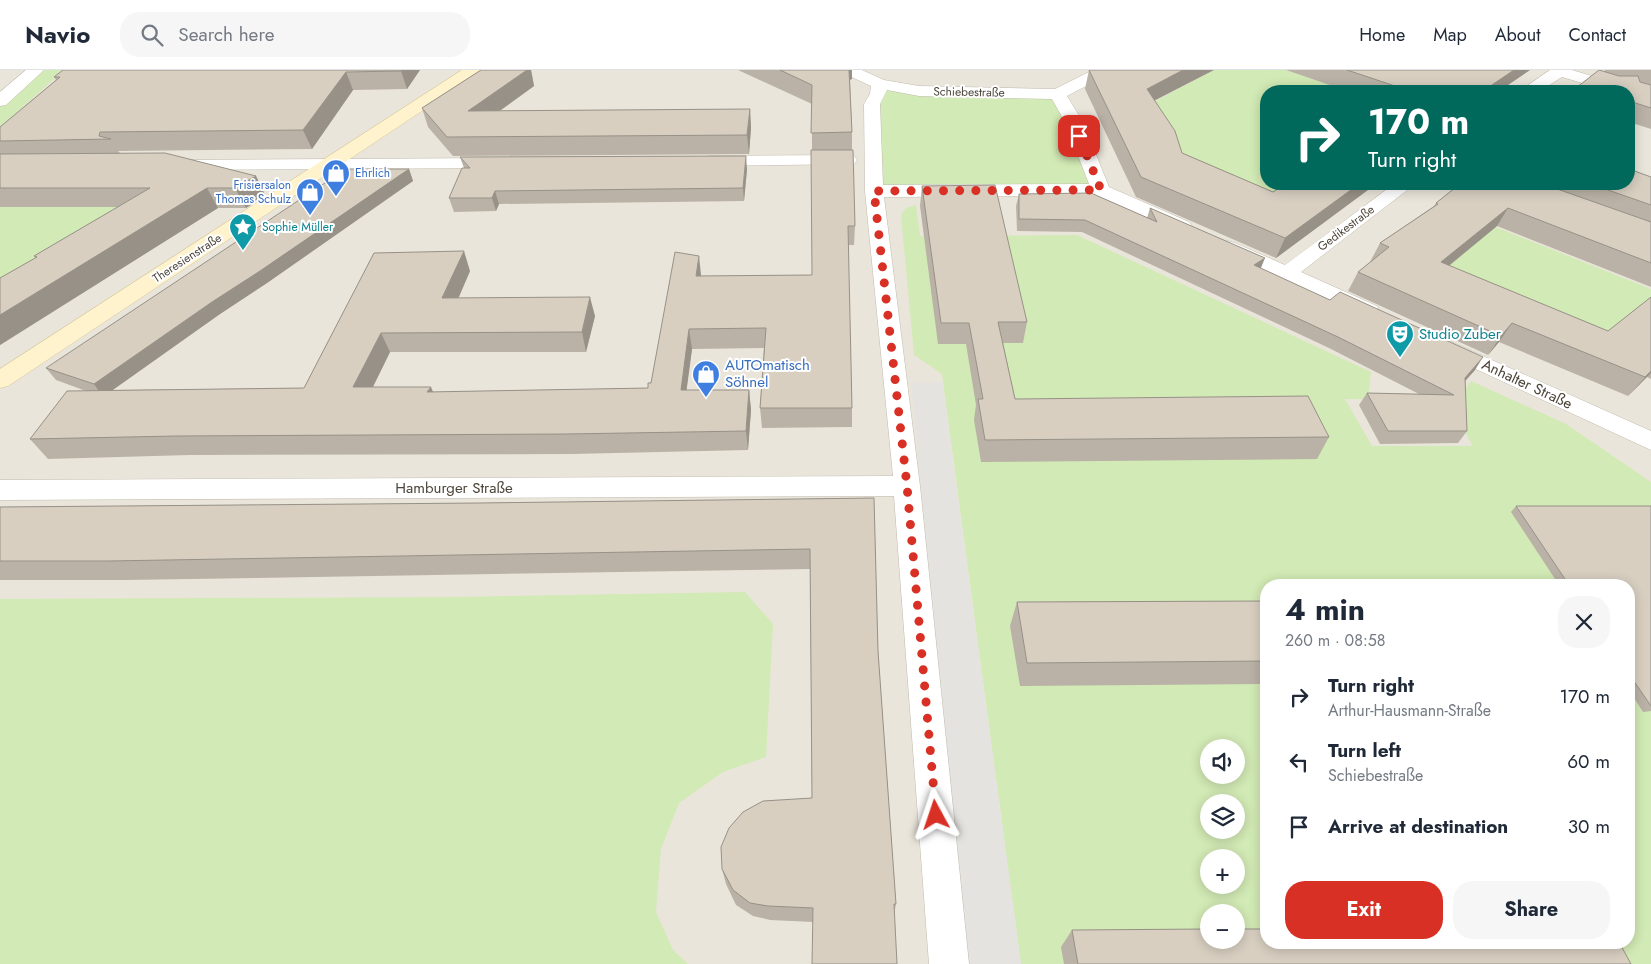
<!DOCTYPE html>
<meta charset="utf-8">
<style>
:root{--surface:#fff;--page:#f6f6f7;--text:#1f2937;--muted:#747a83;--line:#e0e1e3;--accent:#d93025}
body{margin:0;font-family:Jost,sans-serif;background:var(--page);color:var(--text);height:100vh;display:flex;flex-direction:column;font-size:19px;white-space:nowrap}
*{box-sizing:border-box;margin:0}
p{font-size:16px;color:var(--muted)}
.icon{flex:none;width:28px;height:28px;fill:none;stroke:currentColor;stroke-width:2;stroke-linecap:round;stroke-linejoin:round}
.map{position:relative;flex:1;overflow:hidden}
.details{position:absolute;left:1260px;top:509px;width:375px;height:370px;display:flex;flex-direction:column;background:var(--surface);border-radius:20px;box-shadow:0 2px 12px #0003}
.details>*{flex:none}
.guide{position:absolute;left:1260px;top:15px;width:375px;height:105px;border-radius:20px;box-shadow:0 2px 12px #0003;background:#00695c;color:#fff;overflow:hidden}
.controls{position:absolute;left:1200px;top:669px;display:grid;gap:10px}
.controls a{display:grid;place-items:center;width:45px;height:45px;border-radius:50%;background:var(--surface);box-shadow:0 2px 12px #0003;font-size:25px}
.pin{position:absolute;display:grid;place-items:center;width:42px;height:42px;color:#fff;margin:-21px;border-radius:10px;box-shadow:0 2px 8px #0006}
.me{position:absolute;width:55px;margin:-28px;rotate:355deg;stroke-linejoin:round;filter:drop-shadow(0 0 4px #0008)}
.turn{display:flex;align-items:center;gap:18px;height:105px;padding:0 25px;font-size:22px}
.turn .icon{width:65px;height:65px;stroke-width:2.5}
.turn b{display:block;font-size:35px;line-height:42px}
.round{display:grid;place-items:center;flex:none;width:52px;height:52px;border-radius:20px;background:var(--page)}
.head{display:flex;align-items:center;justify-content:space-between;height:85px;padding:0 25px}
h1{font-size:30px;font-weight:700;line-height:38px}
.cta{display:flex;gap:10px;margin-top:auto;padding:10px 25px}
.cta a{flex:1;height:58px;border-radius:20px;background:var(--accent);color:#fff;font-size:20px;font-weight:700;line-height:58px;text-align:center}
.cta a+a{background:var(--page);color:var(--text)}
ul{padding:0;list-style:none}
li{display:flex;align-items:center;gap:15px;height:65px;padding:0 25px}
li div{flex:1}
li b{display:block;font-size:19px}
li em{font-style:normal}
header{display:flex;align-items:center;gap:30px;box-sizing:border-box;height:70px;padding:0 25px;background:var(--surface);border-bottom:1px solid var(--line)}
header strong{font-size:24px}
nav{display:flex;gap:28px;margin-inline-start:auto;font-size:18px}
.search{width:350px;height:45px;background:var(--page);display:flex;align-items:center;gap:12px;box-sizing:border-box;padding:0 18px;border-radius:20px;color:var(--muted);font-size:19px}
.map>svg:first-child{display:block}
.residential{fill:#eae5da;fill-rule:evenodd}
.green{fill:#d2eab5;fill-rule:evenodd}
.parking{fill:#e5e3e0}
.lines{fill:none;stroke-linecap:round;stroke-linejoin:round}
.minor-casing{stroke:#c2bbae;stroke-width:1}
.secondary-casing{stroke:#d6c79b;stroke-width:1}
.minor{fill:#fff;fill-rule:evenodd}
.secondary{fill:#fff3cd;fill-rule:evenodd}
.wall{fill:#bab2a6}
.shaded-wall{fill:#979187}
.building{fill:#d8cfc1;stroke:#979187}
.route{stroke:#d93025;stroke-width:9;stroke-dasharray:0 16.2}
.labels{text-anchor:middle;stroke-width:4;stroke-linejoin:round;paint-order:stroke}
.far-street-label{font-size:12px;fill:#4b4439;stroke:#fff}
.far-shop-label{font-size:12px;fill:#366cbe;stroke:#fff;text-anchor:start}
.far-culture-label{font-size:12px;fill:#0d838f;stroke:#fff;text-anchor:start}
.culture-label{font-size:15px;fill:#0d838f;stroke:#fff;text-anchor:start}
.shop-label{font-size:15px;fill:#366cbe;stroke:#fff;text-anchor:start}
.street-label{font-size:15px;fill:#4b4439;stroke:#fff}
</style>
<header>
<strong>Navio</strong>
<div class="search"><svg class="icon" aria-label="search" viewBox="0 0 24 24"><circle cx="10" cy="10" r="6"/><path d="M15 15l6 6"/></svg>Search here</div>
<nav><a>Home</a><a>Map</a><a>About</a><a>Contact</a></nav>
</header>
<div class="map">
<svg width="1651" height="894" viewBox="0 0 1651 894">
<rect width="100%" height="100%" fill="#f6f3ec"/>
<!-- residential -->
<path class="residential" d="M0,0H1651V894H0ZM1266,21H1629V114H1266ZM1266,515H1629V872H1266ZM1209,678H1236V705H1209ZM1209,732H1236V760H1209ZM1209,788H1236V815H1209ZM1209,842H1236V870H1209Z"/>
<!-- green -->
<g class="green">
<path d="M41,0H64L0,57V36Z"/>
<path d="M1214,0H1286L1347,21H1266V114H1304L1264,142L1193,112L1142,38Z"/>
<path d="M880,14L1058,24L1101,120L874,121Z"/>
<path d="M26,111L41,137H127L0,234V137Z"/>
<path d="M916,135L920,166L1077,165L1371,302L1368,329H1345L1372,376H1473L1461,355L1460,325L1471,311L1566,354L1651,412V894H1021L942,304L914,285L901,145L906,138ZM1266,515H1629V872H1266ZM1209,678H1236V705H1209ZM1209,732H1236V760H1209ZM1209,788H1236V815H1209ZM1209,842H1236V870H1209Z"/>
<path d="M1493,156L1651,219V228L1593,277L1431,211Z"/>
<path d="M745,522L773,554L766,687L723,702L679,733L661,779L656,842L673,880L688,894H0V529L453,527Z"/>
</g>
<!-- parking -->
<path class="parking" d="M942,312L1021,894H967L911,313Z"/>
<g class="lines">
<!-- minor casing -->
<g class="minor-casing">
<g id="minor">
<path d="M26,0H44L6,35L0,36V22Z"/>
<path d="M841,0H862L884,10L919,16L1055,19L1093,0H1113L1111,3L1067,26L1083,52L1109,117L1189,152L1192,156L1189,160L1182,162L1175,160L1098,126L884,127L920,416L969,894H929L894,426L0,430V410L893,406L865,121L864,34L870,24L871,16L843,3ZM887,20L919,26L1052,29L1065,52L1089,114L883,115L880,34Z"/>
<path d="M1550,0H1572L1631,18L1633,21L1629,25V21H1609L1562,7L1540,21H1522L1524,18Z"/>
<path d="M848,85L854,86L857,90L854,94L709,96L703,95L700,91L703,87L709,86Z"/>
<path d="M501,88L507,89L510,93L507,97L501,98L174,100L168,99L165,95L168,91L174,90Z"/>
<path d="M1394,114H1415L1301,202L1377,236L1380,241L1377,246L1369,248L1361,246L1221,181L1218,177L1221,173L1228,171L1235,173L1285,195Z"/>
<path d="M1447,270L1651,361V380L1439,282L1435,277L1439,272Z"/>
</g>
</g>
<!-- secondary casing -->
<g class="secondary-casing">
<path id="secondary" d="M462,0H481L479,3L8,316L0,318V299Z"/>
</g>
<!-- minor -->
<use href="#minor" class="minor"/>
<!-- secondary -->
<use href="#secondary" class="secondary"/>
</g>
<!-- wall -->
<g class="wall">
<path d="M420,0L407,19L353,20L312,79L118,81L120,83L256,106L265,125L246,138H218L0,275V208L36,188L34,186L118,137H0V57L56,10L54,7Z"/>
<path d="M481,0H531L534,16L500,41L750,39L751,58L749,84L453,86L428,57L422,38Z"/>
<path d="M738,0H852V9L850,10L852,62V80L855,156L854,175H848L852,338V357L762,358L760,338L764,278L692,279L686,320H749L751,340L748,380L572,384L190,385L48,389L30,369L86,321L56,310L46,298L409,99L413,111L267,213L220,244L112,320L304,318L374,183L470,201L458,228L595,246L586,282H390L373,317L433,322L648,318L701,206L812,205V34Z"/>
<path d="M1089,0L1155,31L1182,83L1273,122L1376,114L1276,188L1136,127L1085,19Z"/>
<path d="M1286,0H1530L1499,21H1347Z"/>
<path d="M1605,0H1651V59L1629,52V21L1604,2Z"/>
<path d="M460,87L747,99L744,131L499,134L496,141L454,142L449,128L464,98Z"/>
<path d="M1651,107V217L1497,156L1449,196L1608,261L1651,227V309L1647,307L1628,326L1499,272L1488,285L1348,221L1358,202L1370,192L1380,173L1434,136L1436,133L1460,114H1629Z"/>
<path d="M922,116L1027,252L1023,273H1003L1015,329L1329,367L1317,389L981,392L974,350L976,335L966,274H938L920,136Z"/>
<path d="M1019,124L1147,148L1150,138L1260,198L1475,300L1465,311L1467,361L1458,373L1380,374L1359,335L1367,323L1419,324L1331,279L1082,162L1017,161L1016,136Z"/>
<path d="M874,428L878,581L896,834L894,844L813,852L770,850L753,846L736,835L726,814L722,799L812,728L810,499L127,510H0V437L479,433Z"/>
<path d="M1516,436H1651V641L1643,642L1629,620V515H1559L1511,442Z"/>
<path d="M1266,531V614L1020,616L1010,556L1017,532Z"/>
<path d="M1072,860L1631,894H1064L1061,877Z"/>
</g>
<!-- shaded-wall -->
<g class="shaded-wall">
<path d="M402,0H420L407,19L401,1Z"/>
<path d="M527,0H531L534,16L474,59L468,41Z"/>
<path d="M849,0H852V9L849,10Z"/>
<path d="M1183,0H1214L1142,37L1147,19Z"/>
<path d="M1514,0H1530L1499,21H1483Z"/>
<path d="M346,2L353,20L312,79L303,60Z"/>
<path d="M750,39L751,58L749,84L747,65Z"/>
<path d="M746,86L747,99L744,131L743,118Z"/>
<path d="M409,99L413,111L267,213L220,244L103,327L94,314L212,232Z"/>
<path d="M256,106L265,125L246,138L235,118Z"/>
<path d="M1359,114H1376L1276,188L1285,168Z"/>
<path d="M207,118L218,138L0,275V245Z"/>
<path d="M495,121L499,134L496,141L492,128Z"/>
<path d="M1508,138L1497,156L1430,211L1441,192Z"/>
<path d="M464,181L470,201L450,248L442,228Z"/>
<path d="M699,186L701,205L699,225L696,206Z"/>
<path d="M1265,188L1260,200L1254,195Z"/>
<path d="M590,227L595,246L586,282L582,262Z"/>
<path d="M1512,253L1499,272L1488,285L1501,266Z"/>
<path d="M689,259L692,279L684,340L681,320Z"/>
<path d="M381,263L390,282L363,337L353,317Z"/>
<path d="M1483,287L1475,300L1456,321L1465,308Z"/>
<path d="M1651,301V303L1628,326Z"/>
<path d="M431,317L439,337L427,322Z"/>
<path d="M749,320L751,340L748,380L746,361Z"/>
</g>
<!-- building -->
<g class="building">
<path d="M63,0H402L401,1L346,2L303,60L100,62L99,66L111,69L0,71V57L60,7H54Z"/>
<path d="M481,0H527L468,41L750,39L747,65L447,67L422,38Z"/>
<path d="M780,0H849L852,62L811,63L812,15Z"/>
<path d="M1089,0H1183L1147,19L1175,61L1182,83L1273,122L1285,114H1359L1285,168L1141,107Z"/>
<path d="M1347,0H1514L1483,21H1410Z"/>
<path d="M1599,0L1619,6H1638L1640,12L1651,15V38L1629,31V21H1572Z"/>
<path d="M811,80H853L855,156H848L852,338H760L766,258L689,259L681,320H749L746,361L566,364L176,366L30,369L67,321L304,318L374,183L464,181L442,228L590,227L582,262L381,263L353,317H431L427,322L648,318V313H651L675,182L699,186L696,206L812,205Z"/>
<path d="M165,83L256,106L235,118H207L0,245V208L37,187L34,186L150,118H0V84Z"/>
<path d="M746,86L743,118L495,121L492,128H449L462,98H470L460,87Z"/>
<path d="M346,99H409L260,201L212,232L94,314L46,298Z"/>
<path d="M1629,99L1651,107V135L1591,114H1629Z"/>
<path d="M1460,114H1543L1651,152V193L1508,138L1441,192L1608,261L1651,227V301L1645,307L1512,253L1501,266L1358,202L1389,177L1380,173L1438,134L1436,133Z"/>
<path d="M995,115L1027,252H998L1015,329L1308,326L1329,367L985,370L978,329H983L969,253H941L922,116Z"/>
<path d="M1091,123L1157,152L1150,138L1265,188L1254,195L1330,230L1340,222L1483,287L1465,308L1467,361H1388L1367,323L1454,325L1338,267L1085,150L1019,149V124Z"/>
<path d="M874,428L878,581L896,834H894L897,894H812L813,838L768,836L750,833L733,820L722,799L721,777L729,758L743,742L763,731L812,728L810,479L108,491H0V437L479,433Z"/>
<path d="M1516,436H1651V636L1629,604V515H1569Z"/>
<path d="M1266,531V591L1027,593L1017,532Z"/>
<path d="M1209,859V870H1236V859H1266V872H1619L1631,894H1078L1072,860Z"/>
</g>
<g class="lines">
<!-- route -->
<path class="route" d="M936,745L907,416L874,121L1101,120L1079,66"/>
</g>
<!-- icons -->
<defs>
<g id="shop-pin" transform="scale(1.4375)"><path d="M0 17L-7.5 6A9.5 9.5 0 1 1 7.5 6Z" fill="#3f7fe0" stroke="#fff"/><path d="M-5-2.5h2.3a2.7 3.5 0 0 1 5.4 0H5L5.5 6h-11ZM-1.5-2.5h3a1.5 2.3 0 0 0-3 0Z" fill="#fff"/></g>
<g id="sight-pin" transform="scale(1.4375)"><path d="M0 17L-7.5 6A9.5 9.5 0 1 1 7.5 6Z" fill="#0f9aa8" stroke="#fff"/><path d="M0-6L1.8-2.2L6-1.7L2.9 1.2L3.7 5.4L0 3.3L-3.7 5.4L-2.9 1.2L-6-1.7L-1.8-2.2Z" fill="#fff"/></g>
<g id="theatre-pin" transform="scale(1.4375)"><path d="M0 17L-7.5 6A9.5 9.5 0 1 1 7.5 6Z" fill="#0f9aa8" stroke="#fff"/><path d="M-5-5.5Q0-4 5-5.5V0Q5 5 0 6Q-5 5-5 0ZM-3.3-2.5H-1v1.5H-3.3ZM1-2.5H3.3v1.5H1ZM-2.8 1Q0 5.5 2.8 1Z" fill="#fff"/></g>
</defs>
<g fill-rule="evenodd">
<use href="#shop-pin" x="336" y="103"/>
<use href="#shop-pin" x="310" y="122"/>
<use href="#sight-pin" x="243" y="157"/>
<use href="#theatre-pin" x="1400" y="264"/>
<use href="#shop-pin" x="706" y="304"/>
</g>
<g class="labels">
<!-- far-street labels -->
<g class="far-street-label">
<text transform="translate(969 22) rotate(1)" y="4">Schiebestraße</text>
<text transform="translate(1346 158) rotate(-37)" y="4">Gedikestraße</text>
<text transform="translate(187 188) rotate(-33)" y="4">Theresienstraße</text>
</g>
<!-- far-shop labels -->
<g class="far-shop-label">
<text x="355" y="107">Ehrlich</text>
<text x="291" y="119" text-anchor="end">Frisiersalon<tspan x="291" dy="14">Thomas Schulz</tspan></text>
</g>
<!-- far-culture labels -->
<g class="far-culture-label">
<text x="262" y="161">Sophie Müller</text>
</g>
<!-- culture labels -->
<g class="culture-label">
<text x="1419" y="269">Studio Zuber</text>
</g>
<!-- shop labels -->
<g class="shop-label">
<text x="725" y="300">AUTOmatisch<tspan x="725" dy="17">Söhnel</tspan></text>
</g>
<!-- street labels -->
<g class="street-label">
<text transform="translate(1527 314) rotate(25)" y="5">Anhalter Straße</text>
<text x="454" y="423">Hamburger Straße</text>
</g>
</g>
</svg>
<div class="controls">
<a><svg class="icon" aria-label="sound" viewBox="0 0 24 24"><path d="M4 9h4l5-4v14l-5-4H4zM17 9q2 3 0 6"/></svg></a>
<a><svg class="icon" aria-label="layers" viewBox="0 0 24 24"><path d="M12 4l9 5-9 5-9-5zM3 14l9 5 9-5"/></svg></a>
<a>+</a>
<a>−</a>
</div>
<div class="pin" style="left:1079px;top:66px;background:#d93025"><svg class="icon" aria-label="arrive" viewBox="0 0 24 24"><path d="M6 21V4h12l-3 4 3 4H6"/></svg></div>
<svg class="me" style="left:936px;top:745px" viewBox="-20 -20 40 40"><path d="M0-17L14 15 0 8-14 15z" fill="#d93025" stroke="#fff" stroke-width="4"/></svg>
<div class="guide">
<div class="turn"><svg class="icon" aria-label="right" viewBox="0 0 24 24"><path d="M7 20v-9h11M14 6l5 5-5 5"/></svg><div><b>170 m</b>Turn right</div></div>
</div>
<section class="details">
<div class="head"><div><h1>4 min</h1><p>260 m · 08:58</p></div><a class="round"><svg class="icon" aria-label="close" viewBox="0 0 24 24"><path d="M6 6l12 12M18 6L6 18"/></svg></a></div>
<ul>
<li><svg class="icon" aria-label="right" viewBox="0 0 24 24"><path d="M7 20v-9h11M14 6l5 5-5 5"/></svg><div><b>Turn right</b><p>Arthur-Hausmann-Straße</p></div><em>170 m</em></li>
<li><svg class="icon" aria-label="left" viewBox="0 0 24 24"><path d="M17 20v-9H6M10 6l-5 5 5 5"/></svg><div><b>Turn left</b><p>Schiebestraße</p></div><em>60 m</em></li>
<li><svg class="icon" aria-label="arrive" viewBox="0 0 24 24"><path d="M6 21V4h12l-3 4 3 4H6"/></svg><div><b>Arrive at destination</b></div><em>30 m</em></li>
</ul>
<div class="cta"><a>Exit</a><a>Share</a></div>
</section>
</div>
